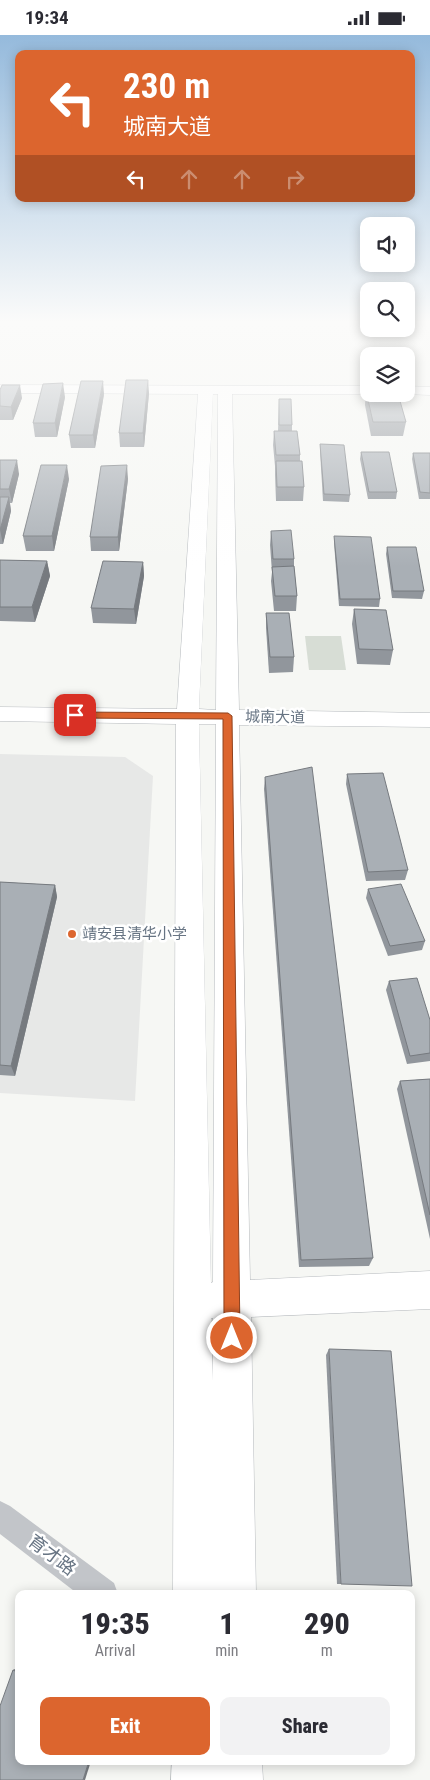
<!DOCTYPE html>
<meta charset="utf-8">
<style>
:root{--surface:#fff;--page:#f2f2f3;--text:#2b2b33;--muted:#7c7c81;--accent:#dc652e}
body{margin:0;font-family:"Roboto Condensed","Noto Sans SC",sans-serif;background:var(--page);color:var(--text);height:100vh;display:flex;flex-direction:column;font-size:19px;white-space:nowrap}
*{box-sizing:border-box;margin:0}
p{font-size:16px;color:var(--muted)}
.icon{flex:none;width:28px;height:28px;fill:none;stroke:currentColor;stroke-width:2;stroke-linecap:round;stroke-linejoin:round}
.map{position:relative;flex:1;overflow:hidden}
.panel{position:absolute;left:15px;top:1555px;width:400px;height:175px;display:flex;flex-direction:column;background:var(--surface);border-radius:10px;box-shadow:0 2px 12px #0003}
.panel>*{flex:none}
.top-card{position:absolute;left:15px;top:15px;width:400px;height:152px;border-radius:10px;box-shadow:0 2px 12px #0003;background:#dc652e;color:#fff;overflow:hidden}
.buttons{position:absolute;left:360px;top:182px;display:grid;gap:10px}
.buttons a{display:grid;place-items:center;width:55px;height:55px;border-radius:10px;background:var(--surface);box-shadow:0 2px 12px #0003;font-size:25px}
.pin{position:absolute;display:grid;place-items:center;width:42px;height:42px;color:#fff;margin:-21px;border-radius:10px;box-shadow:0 2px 8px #0006}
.me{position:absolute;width:55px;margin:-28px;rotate:0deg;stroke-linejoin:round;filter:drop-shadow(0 0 4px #0008)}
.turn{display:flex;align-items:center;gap:18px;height:105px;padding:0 25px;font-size:22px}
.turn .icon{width:65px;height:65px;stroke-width:2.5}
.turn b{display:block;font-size:35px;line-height:42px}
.lanes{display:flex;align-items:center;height:48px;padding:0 25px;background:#0003;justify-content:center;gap:25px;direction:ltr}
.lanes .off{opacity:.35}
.eta{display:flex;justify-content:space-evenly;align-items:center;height:85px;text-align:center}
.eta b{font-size:30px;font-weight:800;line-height:35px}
.action{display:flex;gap:10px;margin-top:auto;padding:10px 25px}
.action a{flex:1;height:58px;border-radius:10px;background:var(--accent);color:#fff;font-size:20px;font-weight:800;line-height:58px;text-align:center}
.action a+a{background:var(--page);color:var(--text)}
.status{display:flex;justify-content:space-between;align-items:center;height:35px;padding:0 25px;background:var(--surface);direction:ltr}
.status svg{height:14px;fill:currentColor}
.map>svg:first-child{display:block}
.built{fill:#e7e8e7}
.green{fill:#d7ddd5}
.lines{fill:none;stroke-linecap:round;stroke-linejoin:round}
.secondary-casing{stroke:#b5b9bd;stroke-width:1}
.street{fill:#c2c5c9;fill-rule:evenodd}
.secondary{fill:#fff;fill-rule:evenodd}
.wall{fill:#91969c}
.shaded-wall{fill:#767a7f}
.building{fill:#a9afb5;stroke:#767a7f}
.route{fill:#dc652e;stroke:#8f421e}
.poi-dot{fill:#dc652e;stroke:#fff;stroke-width:2}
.labels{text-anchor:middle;stroke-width:5;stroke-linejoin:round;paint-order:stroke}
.street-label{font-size:15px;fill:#677483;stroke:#fff}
.poi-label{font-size:15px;fill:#677483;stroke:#fff;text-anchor:start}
.near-street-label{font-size:18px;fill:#677483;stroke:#fff}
</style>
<div class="status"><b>19:34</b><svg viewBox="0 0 49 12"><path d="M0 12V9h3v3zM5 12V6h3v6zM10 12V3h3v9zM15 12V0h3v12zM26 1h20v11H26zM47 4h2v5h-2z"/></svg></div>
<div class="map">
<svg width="430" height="1745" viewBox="0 0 430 1745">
<rect width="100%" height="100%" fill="#f6f7f4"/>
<!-- built -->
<path class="built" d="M0,719L125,722L153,741L135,1066L0,1058Z"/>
<!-- green -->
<path class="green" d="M305,601H341L346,635H309Z"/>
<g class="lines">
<!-- secondary casing -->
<g class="secondary-casing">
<g id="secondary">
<path d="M0,350L369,351V359H371H232L239,675L430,678V692L239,690L250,1245L430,1236V1274L251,1282L256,1559H173L176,689L0,686V672L177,674L198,359L0,358ZM213,359H218L216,675L199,674ZM199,689H216L213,1247L211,1248ZM211,1283H213V1346Z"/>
<path d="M406,351L430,352V360L404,359H406Z"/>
<path d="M172,1726H262L263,1745H171Z"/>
</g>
</g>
<!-- street -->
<path class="street" d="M0,1466L10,1471L114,1548L118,1559H78L0,1499Z"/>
<!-- secondary -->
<use href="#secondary" class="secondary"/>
</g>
<!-- wall -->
<g class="wall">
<path d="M0,355L22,363L13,385H0Z"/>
<path d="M366,356L406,387L403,401H371L365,370Z"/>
<path d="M149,358L144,412H120L119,398Z"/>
<path d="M104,359L95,413H71L69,400Z"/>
<path d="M65,362L57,402H35L33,388Z"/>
<path d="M279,364L292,390V396L300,420V426L304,452L303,466H276L275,440V431L273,410L274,396H278Z"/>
<path d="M320,409L350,460L349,467L323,466L320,416Z"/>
<path d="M361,417L397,457L396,464H368L360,424Z"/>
<path d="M413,418H430V464H419L412,424Z"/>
<path d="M0,425L19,439L12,468H10L11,476L3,509H0Z"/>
<path d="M69,444L54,516H26L23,501Z"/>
<path d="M128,444L119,516H91L90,502Z"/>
<path d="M271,496L294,524V532L297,561L296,576H274L271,546L272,537L270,510Z"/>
<path d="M334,501L380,564L379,572L339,571L334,508Z"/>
<path d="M387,512L424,556L422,564L392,563L386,519Z"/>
<path d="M0,525L47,526L50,541L35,587L0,586Z"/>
<path d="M143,527L144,541L136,589L93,588L91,573Z"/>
<path d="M354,574L393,615L390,630L357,629L352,589Z"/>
<path d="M266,578L294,622L293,637L269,638L266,593Z"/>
<path d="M347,739L408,835L405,845L366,846L346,749Z"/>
<path d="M265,742L373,1223L369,1231L299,1232L264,754Z"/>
<path d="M0,847L55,850L57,862L15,1041L0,1040Z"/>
<path d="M368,854L425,906L422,915L388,921L366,863Z"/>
<path d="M389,946L430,985V1026L407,1029L386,955Z"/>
<path d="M430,1044V1204L397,1054L400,1046Z"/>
<path d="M329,1314L341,1549H337L326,1320Z"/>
</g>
<!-- shaded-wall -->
<g class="shaded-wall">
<path d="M148,345L149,358L144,412L143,398Z"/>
<path d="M103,346L104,359L95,413L93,400Z"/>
<path d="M63,348L65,362L57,402L55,388Z"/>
<path d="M20,350L22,363L13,385L11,372Z"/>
<path d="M17,425L19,439L12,468L9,454Z"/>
<path d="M67,430L69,444L54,516L52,501Z"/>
<path d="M127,430L128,444L119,516L118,502Z"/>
<path d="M9,462L11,476L3,509L0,495Z"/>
<path d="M47,526L50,541L35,587L32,572Z"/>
<path d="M143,527L144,541L136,589L134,574Z"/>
<path d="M55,850L57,862L15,1041L11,1031Z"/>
<path d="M17,1633H19V1638L13,1635Z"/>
<path d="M89,1726H91L85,1745H83Z"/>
</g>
<!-- building -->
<g class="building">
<path d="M126,345H148L143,398H119Z"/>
<path d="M81,346H103L93,400H69Z"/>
<path d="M63,348L55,388H33L43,349Z"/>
<path d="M2,350H20L11,372L0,371V355Z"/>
<path d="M366,356H369V359H398L406,387H373Z"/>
<path d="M279,364H291L292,390H279Z"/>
<path d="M274,396H297L300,420H276Z"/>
<path d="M320,409L344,410L350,460L324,459Z"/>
<path d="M361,417H389L397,457H369Z"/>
<path d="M413,418H430V458L420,457Z"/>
<path d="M0,425H17L9,454H0Z"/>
<path d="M276,426H302L304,452H277Z"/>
<path d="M41,430H67L52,501H23Z"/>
<path d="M127,430L118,502H90L101,431Z"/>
<path d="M0,462H9L0,495Z"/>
<path d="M291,495L294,524H273L271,496Z"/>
<path d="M334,501L371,502L380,564H340Z"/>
<path d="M387,512H416L424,556H393Z"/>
<path d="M0,525L47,526L32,572H0Z"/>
<path d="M103,526L143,527L134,574L91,573Z"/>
<path d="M294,531L297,561H275L272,532Z"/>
<path d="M354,574L386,575L393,615L359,614Z"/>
<path d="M266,578H289L294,622H270Z"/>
<path d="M312,732L373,1223L301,1225L265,742Z"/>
<path d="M383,738L408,835L368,837L347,739Z"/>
<path d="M0,847L55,850L11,1031L0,1030Z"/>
<path d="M401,849L425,906L390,911L368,854Z"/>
<path d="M417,943L430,985V1018L410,1021L389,946Z"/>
<path d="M430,1044V1180L400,1046Z"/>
<path d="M329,1314L391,1316L412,1551L341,1549Z"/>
<path d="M13,1635L19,1638V1726H89L83,1745H0V1671Z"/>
</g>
<!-- sky -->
<linearGradient id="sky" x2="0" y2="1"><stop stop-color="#95badc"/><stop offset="0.54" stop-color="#fbfbfa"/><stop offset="1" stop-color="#fbfbfa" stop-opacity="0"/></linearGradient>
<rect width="430" height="532" fill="url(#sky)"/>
<!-- route -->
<path class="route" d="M72,677L228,678L232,681L240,1303L238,1309L232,1311L227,1309L224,1303L223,684L75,683L71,680Z"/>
<!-- markers -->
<circle class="poi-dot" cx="72" cy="899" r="5"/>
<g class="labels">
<!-- street labels -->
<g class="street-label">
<text transform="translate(275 682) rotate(1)" y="5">城南大道</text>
</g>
<!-- poi labels -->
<g class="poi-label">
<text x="82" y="904">靖安县清华小学</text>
</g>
<!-- near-street labels -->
<g class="near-street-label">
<text transform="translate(52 1520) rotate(37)" y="6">育才路</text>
</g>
</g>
</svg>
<div class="buttons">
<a><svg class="icon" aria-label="sound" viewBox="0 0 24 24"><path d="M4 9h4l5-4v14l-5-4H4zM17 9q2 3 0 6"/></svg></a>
<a><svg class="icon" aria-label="search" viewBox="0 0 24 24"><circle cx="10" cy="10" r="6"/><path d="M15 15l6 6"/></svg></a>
<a><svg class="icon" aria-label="layers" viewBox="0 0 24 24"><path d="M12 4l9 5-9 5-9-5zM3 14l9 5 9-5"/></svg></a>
</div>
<div class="pin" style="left:75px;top:680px;background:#d93025"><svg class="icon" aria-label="arrive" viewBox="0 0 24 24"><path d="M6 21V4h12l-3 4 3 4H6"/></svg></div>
<svg class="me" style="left:232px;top:1303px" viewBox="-20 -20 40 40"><circle r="17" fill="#dc652e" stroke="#fff" stroke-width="3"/><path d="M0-11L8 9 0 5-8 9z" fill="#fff"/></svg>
<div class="top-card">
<div class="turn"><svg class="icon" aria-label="left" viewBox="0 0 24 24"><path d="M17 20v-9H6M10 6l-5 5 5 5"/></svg><div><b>230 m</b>城南大道</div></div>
<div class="lanes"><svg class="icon" aria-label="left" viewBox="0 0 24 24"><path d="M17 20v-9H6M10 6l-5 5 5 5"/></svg><svg class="icon off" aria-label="ahead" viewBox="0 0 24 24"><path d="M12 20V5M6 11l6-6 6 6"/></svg><svg class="icon off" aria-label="ahead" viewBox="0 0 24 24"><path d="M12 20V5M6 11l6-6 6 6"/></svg><svg class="icon off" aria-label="right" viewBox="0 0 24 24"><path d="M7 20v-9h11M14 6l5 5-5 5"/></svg></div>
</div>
<section class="panel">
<div class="eta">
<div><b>19:35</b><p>Arrival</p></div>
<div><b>1</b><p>min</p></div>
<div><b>290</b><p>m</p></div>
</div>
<div class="action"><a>Exit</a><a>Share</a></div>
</section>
</div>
